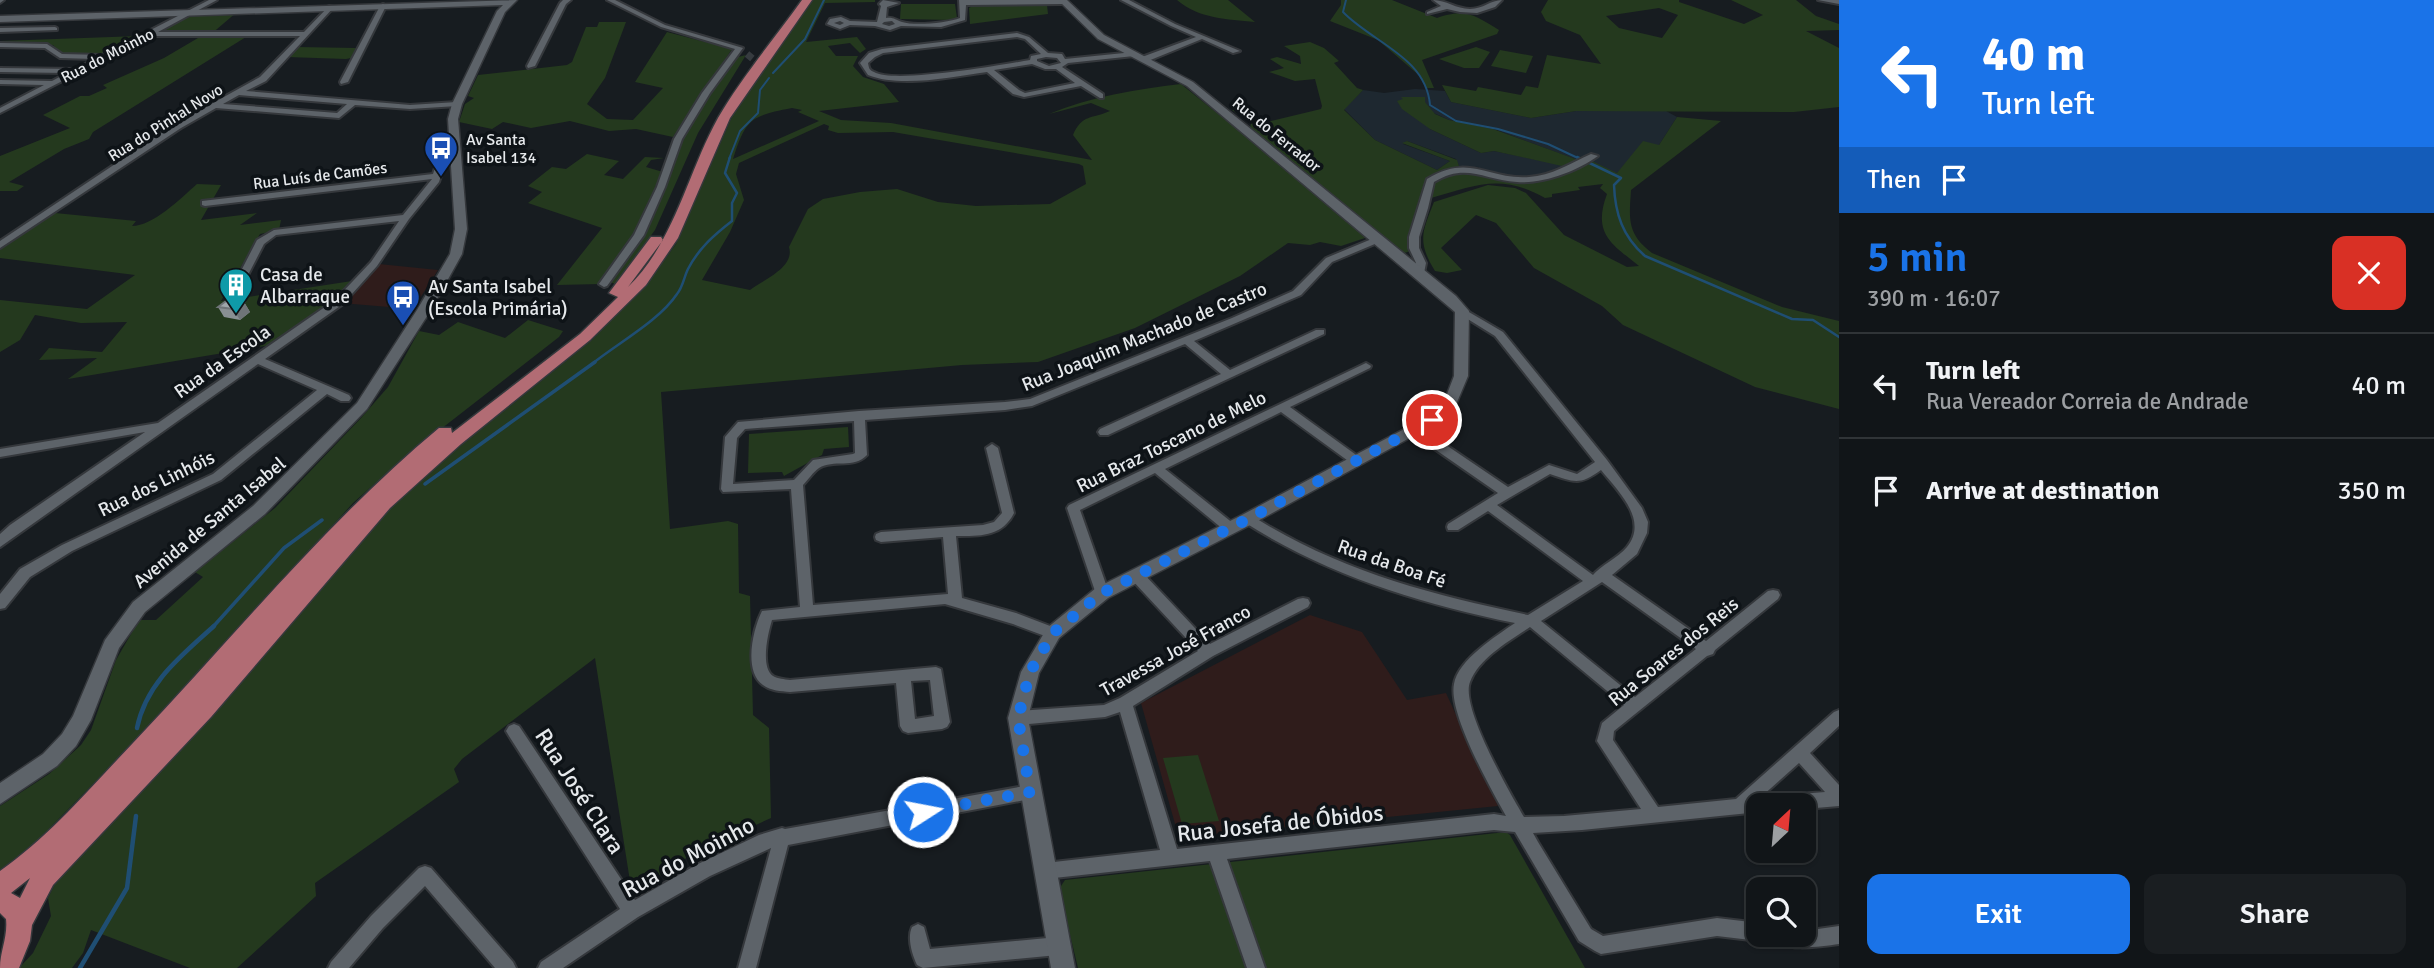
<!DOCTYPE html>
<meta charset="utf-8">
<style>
:root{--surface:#111518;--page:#1a1e21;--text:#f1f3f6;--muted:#9c9fa2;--line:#303437;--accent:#1a73e8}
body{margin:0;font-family:Signika,sans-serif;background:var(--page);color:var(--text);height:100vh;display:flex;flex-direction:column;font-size:26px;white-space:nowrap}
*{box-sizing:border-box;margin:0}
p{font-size:23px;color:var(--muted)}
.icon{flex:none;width:38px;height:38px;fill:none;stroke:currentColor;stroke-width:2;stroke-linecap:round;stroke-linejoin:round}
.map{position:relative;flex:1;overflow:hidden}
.drawer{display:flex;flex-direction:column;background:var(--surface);width:595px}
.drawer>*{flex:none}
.hud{background:#1a73e8;color:#fff;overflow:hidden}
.needle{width:46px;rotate:26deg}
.buttons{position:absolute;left:1746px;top:793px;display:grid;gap:14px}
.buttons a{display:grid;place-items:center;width:70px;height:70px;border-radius:14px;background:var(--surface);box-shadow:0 2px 5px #0004,0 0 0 2px var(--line);font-size:35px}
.pin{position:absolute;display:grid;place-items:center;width:60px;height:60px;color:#fff;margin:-30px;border:4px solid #fff;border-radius:50%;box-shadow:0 2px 7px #0007}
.me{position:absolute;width:77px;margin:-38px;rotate:79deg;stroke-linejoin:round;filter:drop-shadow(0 0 5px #0008)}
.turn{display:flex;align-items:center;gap:24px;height:147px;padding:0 28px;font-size:32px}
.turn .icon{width:91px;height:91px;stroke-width:2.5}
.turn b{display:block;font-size:49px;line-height:60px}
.then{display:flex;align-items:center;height:66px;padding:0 28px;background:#0003;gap:14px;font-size:26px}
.round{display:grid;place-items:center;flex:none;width:74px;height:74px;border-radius:14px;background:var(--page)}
.headline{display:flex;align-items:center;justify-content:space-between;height:119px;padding:0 28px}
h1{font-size:42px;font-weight:600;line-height:52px;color:var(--accent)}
.primary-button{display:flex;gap:14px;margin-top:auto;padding:14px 28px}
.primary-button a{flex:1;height:80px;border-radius:14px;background:var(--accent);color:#fff;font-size:28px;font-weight:600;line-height:80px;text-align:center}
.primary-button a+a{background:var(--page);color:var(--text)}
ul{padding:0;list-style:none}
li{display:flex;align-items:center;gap:21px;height:105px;padding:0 28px;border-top:2px solid var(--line)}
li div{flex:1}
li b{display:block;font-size:26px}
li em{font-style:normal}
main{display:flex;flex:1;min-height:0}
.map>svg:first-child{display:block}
.built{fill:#1e2830;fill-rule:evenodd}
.education{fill:#2f1c1b}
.green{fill:#24391e;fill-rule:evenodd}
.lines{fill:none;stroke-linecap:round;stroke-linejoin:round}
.stream-far3{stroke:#1f4e73;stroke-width:2}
.stream-far2{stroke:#1f4e73;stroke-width:2.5}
.stream-far1{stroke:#1f4e73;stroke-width:3.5}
.stream{stroke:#1f4e73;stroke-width:4.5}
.street-tunnel{stroke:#363b3f;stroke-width:7;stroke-dasharray:7 3.5;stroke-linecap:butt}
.street-casing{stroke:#35383c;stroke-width:4}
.secondary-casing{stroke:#35383c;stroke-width:3}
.primary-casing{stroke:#35383c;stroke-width:3}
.street{fill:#5d6369;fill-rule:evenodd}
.secondary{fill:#5d6369;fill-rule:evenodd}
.primary{fill:#b26c74;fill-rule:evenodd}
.wall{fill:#898f93}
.shaded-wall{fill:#6f7478}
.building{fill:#9fa6ab;stroke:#6f7478;stroke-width:2}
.route{stroke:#1a73e8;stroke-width:12;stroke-dasharray:0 21.6}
.labels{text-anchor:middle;stroke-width:7;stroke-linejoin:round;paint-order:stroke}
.far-street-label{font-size:16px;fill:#e6e9ec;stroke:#0e1317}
.far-poi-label{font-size:16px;fill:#e6e9ec;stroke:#0e1317;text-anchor:start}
.poi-label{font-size:19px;fill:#e6e9ec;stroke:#0e1317;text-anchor:start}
.street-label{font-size:19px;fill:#e6e9ec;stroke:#0e1317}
.near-street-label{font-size:23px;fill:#e6e9ec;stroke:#0e1317}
</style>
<main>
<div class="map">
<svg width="1839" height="968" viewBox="0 0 1839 968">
<rect width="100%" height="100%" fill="#171c20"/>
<!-- built -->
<path class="built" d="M1415,89L1445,91L1451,102L1531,118L1576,111H1666L1677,117L1659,145L1617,173L1584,165L1561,177L1518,182L1477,172L1479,167L1459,166L1456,159L1407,141L1403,144L1450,161L1437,170L1375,140L1344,109L1363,90L1384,93ZM1403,99L1449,120L1494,129L1577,160L1562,165L1494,151L1481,153L1430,129Z"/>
<!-- education -->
<g class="education">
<path d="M379,264L438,270L413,309L341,303Z"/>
<path d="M1310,615L1362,632L1407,700L1446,693L1498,806L1179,838L1141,703Z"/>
</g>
<!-- green -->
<g class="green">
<path d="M811,0H875V2L825,3L806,42L857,37L866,49L860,53L850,43L828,46L836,56H858L853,66L863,77L884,84L899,102L819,111L841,120L891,123L1092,160L1073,135C1082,114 1092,119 1110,111L1091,103L1049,114C1090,97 1137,89 1181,84L1365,232L1368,237L1341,246L1320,242L1310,245L1288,243L1240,276L1135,328L1038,362L962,365L661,392L670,529L728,521L738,524L739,593L750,596L753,715L769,728L771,818L694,853L632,894L595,658L462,759L454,769L459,782L315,883L316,896L237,968H190L91,930L83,953L72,968H19L33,953L51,916L48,898L60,874L356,543L412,485L592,340L651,278L676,244L735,110ZM792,108L802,110L798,112L819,121L733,159C746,118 751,116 792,108ZM824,124L829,126L828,130L838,133L893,132L1079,164L1083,166L1086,184L1050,204L976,206L938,202L897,189L860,192L823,199L808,209L789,247C795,267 765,279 750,290L702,280L730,232L744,200L736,174L739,163Z"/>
<path d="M1177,0H1228L1255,22C1227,19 1199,19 1177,0Z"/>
<path d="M1341,0H1392L1437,18C1466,8 1474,15 1499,30L1497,34L1422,60L1434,88H1426L1421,77L1378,40L1330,21L1341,5Z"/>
<path d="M1548,0H1679V2L1744,24L1763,15L1731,0H1796L1816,16L1839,24V30L1806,31L1839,48V107L1794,112L1576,111L1531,118L1451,102L1442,85L1476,91L1478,87L1521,95L1526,86L1538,88L1547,55L1601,64L1580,35L1546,21L1541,12ZM1659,8L1678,15L1662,38L1619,28L1606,16Z"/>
<path d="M955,4L957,18L953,20L900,19L901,4Z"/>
<path d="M974,5H1047L1048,14L970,24L969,8Z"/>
<path d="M237,12L210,35L156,33L193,13Z"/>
<path d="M599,22H626L605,78L587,104L607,119L633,120L663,88L635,82L667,32L732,49L673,137L636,129L609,131L570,121L531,128L503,122L492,129L459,122L465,104L474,98L468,96L478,75L567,65L572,62L586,27H597Z"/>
<path d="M139,36L97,56L62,55L53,45L0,44V41Z"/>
<path d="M246,37L93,132L89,139L64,149L9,182L24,186L17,191H0V156L70,128L43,115L80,96H89L107,88L103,85L164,58L198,38Z"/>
<path d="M1310,42L1324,48L1339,61L1334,63L1357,88L1363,90L1344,110L1375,140L1437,170L1450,161L1402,143L1407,141L1457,160L1459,166L1426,179L1407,238L1410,251L1402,254L1250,128L1251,123L1232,110L1237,107L1263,123L1321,109L1322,106L1315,79L1295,81L1269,72L1284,68L1270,59L1277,57L1301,64L1300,56L1284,46Z"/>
<path d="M297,47L356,48L351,58L346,59L287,57Z"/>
<path d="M1476,47L1490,52L1479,68H1464L1439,59Z"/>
<path d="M1500,50L1533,56L1526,73L1491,66Z"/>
<path d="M746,55L698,133L655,230L615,284L610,282L644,234L684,138L706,98L734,58Z"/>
<path d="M1401,97H1425V102L1435,114L1449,120L1493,129L1578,160L1562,166L1494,151L1481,153L1430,129L1402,109L1397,101L1403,99Z"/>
<path d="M1677,117L1721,121L1631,190C1629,220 1627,234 1652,253L1782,307L1839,321V409L1755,387L1623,325L1602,306L1534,268L1496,223L1476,215L1441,248L1462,270L1447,273L1435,271C1417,242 1422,232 1434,202L1488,185L1515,188L1526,193L1564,235L1627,267L1639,266C1612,244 1592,234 1607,194L1600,188L1603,184L1578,187L1580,190L1552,194V197L1545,198C1501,173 1476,185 1431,198L1434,184C1463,157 1502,186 1535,182C1559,179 1572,169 1592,161L1617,173L1643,141L1659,145Z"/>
<path d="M587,154L619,161L604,175L623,179L645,157L664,158L651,160L646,167L663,172L638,232L601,284L557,285L602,228L528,203L542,192L528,186L552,167L566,169Z"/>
<path d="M197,184L221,185L201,220L257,213L240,225L281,220L279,230L260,234L221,301L352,281L332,302L271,345L68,379L97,358L39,360L49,348L102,352L127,322L81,323L35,315L20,340L0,352V300L87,309L135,275L0,258V250L55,213L136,221L132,226C153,226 180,199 197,184Z"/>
<path d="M528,320L563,331L559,337L405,457L353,503L155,721L36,842L0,870V806L49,774L81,745L91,730L116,660L139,620H156L203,577L195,572L275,508L361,418L388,387L419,331L439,335L458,322L505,338Z"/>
<path d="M848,427L849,447L824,449L822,455L784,476L782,472L748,473L749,434Z"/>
<path d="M1198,755L1219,821L1182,824L1163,758Z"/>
<path d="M1506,832L1510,835L1585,968H1078L1059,889L1065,880Z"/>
</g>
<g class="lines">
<!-- stream-far3 -->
<g class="stream-far3">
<path d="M1346,0L1343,12C1373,43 1426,57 1430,105L1456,121L1498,129L1548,144L1580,159"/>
<path d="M773,73L805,39L824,0"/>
<path d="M729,159L740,131L758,113L760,90L769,78"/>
</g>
<!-- stream-far2 -->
<g class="stream-far2">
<path d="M1577,157L1621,178L1614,185C1615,214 1623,237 1645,256L1792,319L1813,320L1839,337"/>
<path d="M592,364C618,343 659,321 677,294C683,287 684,277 688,269C699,248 714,235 732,221V203L737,193L725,173L730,157"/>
</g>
<!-- stream-far1 -->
<g class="stream-far1">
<path d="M425,484L595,362"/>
<path d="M212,628L284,548L322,520"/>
</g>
<!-- stream -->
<g class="stream">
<path d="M137,728C146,683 181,656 214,626"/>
<path d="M80,968L127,888L136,816"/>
</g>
<!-- street-tunnel -->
<path class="street-tunnel" d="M747,54L765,69"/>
<!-- street casing -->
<g class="street-casing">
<g id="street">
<path d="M0,0H4L0,3Z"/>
<path d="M209,0H217L158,32H304L329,6L334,7L266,81L246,91L410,105L457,102L461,104L457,106L410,109L355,105L339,118L216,108L181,128L0,248V241L175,124L260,77L300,36H150L0,113V108L44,85L0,84V80L52,81L67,73L0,72V68L75,69L95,59L60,58L45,48L0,47V43L47,44L62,54L102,55ZM239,95L347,104L337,113L223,104Z"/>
<path d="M563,0H571L566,4L535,66L528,68L527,66L560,3Z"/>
<path d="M607,0H615L665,25L743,48L710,93L682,139L665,187L644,235L607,286L604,287L599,284L634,235L657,187L674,139L702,93L735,49L661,27Z"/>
<path d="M883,0L899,3L887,7L886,18C894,17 895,20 902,22C914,26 948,23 960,18L959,0H1062L1065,2L1062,4L966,5L965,20L941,27L901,26L890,30L875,26L850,25L840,29L827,24L830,19L841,17L850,21L877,22L881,6L879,4ZM840,21L844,23L840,25L834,23ZM892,21L895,24L889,26L882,24L884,22Z"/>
<path d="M1121,0H1129L1175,24L1240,51L1233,53L1202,39L1148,61H1142V57L1196,37L1171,26Z"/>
<path d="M1433,0C1446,0 1456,9 1470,9C1483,9 1491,0 1502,0L1495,7L1477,13L1460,12L1447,9L1427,14V12L1441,6Z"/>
<path d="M1818,0H1839V4Z"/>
<path d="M383,4L386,6L348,82L341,84L340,82L380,6Z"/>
<path d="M55,27L57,28V30L0,32V28Z"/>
<path d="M1017,33L1029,37L1048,53L1062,54L1065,59L1134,52L1138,54L1134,56L1068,63L1062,67L1103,94V98H1100L1081,86L1024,97L1013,94L987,72C952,77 900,88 868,75L860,63L869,53L882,49ZM1017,37L1025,39L1041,54L1031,56L1030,60C1002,65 894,84 874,72C869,70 869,68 868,63L875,57L883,53ZM1046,57L1057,58L1061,63L1049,66L1037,61V59ZM1032,64L1045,69H1056L1075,83L1025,93L1019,90L994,70Z"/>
<path d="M453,142L457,144L449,150L439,182L409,219L377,266L343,304L265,359L349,395L351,398L349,401H341L327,394L221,480L72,551L30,577L5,608L0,609V594L20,569L62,545L213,474L317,390L258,364L0,547V534L10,525L145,432L0,457V449L158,423L335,300L371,262L399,221L276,235L264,244L248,275H242L240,273L257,240L274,230L403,215L432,179L205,206L202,205V201L433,174L441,149Z"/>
<path d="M1591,154L1598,156C1577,171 1544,184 1517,182C1484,180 1466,162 1434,182L1428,208L1419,237V248L1426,263L1424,273L1419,276L1414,273L1416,263L1409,248V237L1427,179C1470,153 1487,180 1529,177C1551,176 1571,163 1591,154Z"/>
<path d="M1379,236L1384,239L1382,241L1332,262L1301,295L1194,341L1230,370L1316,330H1324V334L1108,435H1100L1098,432L1100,429L1221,374L1185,344L1032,406L1005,410L865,420L867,455C854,469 833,459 819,468C813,472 808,480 803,485L813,605L948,594L943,537L881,542L876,540L875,537L876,534L881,532L983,525L994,522L1002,513L986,448L992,444L998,448L1014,513C1002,537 980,536 956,536L962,598L1016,613L1058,629L1060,633L1058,637L1053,639L1013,624L945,604L772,620C768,633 760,667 773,676C778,679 784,679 790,680L936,667L941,669L950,722L947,727L942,729L908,733L903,731L900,726L896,683L790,692C781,691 771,691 763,685C743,671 753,629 762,611L800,607L791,489L723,492L721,489L725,437L738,422L859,411L1005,402L1030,399L1232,318L1293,291L1326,258ZM854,421L855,453L853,454L813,460L794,480L733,484L737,438L745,429ZM930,680L934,716L915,719L911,681Z"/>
<path d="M1462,308L1503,332L1607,460L1642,508L1648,522L1647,533L1637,554L1612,575L1706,641L1768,591L1773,590L1778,591L1780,595L1778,599L1715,650L1713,654L1707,656L1614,731L1613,740L1658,807L1736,799L1834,712L1839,710V726L1810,753L1839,785V806L1804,809V805H1759V812L1582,830L1533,833L1538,842L1591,929L1603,936L1717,918L1759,923V934H1804V931L1839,926V944C1818,947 1783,952 1765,938L1759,941L1717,936L1601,954L1595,951L1579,941L1515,832L1494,830L1227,859L1265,968H1247L1210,861L1045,879L1039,877L1037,871L1039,865L1045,863L1160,850L1120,712L1105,717L1018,725L1013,723L1010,718L1013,713L1018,711L1104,705L1120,698L1198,651L1132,580L1130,576L1132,572H1142L1210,644L1298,599L1303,598L1308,599L1310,603L1308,607L1213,656L1133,706L1177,849L1494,814L1506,816C1491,789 1448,713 1454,684C1458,660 1496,636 1515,623C1418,603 1327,575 1244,522L1242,519L1244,516H1252C1340,571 1428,594 1528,615L1583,581L1488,511L1458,530H1448L1447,527L1448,524L1498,493L1410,432L1408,429L1410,426H1418L1508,487L1549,465L1577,474L1595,462L1495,336L1458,313V309ZM1601,470C1618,491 1649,520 1627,547C1618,558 1600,566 1593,575L1497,505L1550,474C1574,482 1579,486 1601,470ZM1602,582L1696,649L1635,697L1541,621ZM1530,627L1624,705L1602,723L1597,741L1641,809L1564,816L1524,817C1510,793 1460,707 1470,682C1479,658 1509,641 1530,627ZM1799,763L1825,792L1761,797Z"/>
<path d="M1366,363L1371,366L1370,368L1290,407L1359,457L1361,460L1359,463H1351L1281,412L1165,469L1234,524L1235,527L1234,530H1224L1155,473L1080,510L1109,593L1107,597L1102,598L1097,597L1067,508L1069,505Z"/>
<path d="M514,724L519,726L635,900L698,864L759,835L782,828L785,829L1030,785L1036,787L1038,792L1036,797L1030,799L788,845L756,968H738L771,848L710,876L638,917L563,968H538L541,962L620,909L509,736L506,731L509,726Z"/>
<path d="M425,866L431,868L513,962L516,968H495L425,886L383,928L349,968H328L331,962L371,916L419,868Z"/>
<path d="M918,924L924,927L930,949L1058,937L1064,940L1067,946L1064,952L1058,955L923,968L917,965C912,954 907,938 912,927Z"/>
</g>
</g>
<!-- secondary casing -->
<g class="secondary-casing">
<g id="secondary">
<path d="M517,0L505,12L462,104L458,119L467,229L462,254L431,310L367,409L265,514L145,612L119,648L91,720L76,746L57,766L0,804V783L43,754L62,734L73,716L105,640L133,602L253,506L357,403L417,310L450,254L455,229L448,119L452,104L497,11L503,5L0,22V16Z"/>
<path d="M1058,0H1067L1104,35L1193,82L1456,296L1469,311L1468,376L1455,407L1437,423L1254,523L1108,598L1059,638L1039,673L1028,718L1075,968H1051L1008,718L1021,672L1047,628L1096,588L1242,515L1427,417L1444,402L1454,376L1455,312L1187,86L1098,39Z"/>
</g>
</g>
<!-- primary casing -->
<g class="primary-casing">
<path id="primary" d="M802,0H812L730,118L678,238L646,285L590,340L461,444L390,508L211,717L53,885L32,925L30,941L19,968H0C0,951 8,937 6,919L0,913V871C50,836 91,787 133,743C235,636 325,523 439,428H451L452,433L580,334L618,297L609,293L651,237H661L663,240L628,287C675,241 687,174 718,118C741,78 775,38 802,0ZM30,878L20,898L11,893Z"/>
</g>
<!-- street -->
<use href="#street" class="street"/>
<!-- secondary -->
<use href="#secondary" class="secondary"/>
<!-- primary -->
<use href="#primary" class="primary"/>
</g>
<!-- wall -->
<path class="wall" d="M244,302L250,312L240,320L224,317L218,307Z"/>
<!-- shaded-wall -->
<path class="shaded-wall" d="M244,302L250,312L240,320L233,309Z"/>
<!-- building -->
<path class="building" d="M230,298L244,302L233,309L218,307Z"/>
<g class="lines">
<!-- route -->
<path class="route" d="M923,812L1030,792L1018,718L1030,672L1053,633L1102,593L1248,519L1432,420"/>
</g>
<!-- icons -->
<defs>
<g id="bus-pin" transform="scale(1.75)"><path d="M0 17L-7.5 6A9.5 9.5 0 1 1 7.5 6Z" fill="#1a4fb4" stroke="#0e1317"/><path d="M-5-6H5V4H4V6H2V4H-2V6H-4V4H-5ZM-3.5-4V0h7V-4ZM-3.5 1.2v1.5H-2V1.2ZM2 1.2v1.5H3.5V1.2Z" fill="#fff"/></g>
<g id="building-pin" transform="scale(1.75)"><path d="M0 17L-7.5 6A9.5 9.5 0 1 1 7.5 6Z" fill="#0f9aa8" stroke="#0e1317"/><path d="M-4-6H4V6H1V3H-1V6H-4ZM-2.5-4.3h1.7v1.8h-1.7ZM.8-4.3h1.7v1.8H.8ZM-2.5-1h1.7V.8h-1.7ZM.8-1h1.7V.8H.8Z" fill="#fff"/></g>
</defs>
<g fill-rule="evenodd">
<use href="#bus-pin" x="441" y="148"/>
<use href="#building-pin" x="236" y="285"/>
<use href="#bus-pin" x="403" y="297"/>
</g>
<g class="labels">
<!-- far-street labels -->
<g class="far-street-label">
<text transform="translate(107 55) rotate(-27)" y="6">Rua do Moinho</text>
<text transform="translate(165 122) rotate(-32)" y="6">Rua do Pinhal Novo</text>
<text transform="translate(1277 134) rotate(39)" y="6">Rua do Ferrador</text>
<text transform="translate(320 175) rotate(-7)" y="6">Rua Luís de Camões</text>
</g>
<!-- far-poi labels -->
<g class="far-poi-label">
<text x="466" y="145">Av Santa<tspan x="466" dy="18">Isabel 134</tspan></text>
</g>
<!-- poi labels -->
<g class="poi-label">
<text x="260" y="281">Casa de<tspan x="260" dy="22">Albarraque</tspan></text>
<text x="428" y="293">Av Santa Isabel<tspan x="428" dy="22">(Escola Primária)</tspan></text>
</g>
<!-- street labels -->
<g class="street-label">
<text transform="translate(1144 336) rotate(-22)" y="7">Rua Joaquim Machado de Castro</text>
<text transform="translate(222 361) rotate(-35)" y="7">Rua da Escola</text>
<text transform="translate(1171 441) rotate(-26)" y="7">Rua Braz Toscano de Melo</text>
<text transform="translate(156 483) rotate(-26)" y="7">Rua dos Linhóis</text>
<text transform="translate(209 522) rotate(-40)" y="7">Avenida de Santa Isabel</text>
<text transform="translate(1392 563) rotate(19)" y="7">Rua da Boa Fé</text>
<text transform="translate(1175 650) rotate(-29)" y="7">Travessa José Franco</text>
<text transform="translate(1673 651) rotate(-39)" y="7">Rua Soares dos Reis</text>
</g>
<!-- near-street labels -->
<g class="near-street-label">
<text transform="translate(580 791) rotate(57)" y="8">Rua José Clara</text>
<text transform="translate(1280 823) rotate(-6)" y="8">Rua Josefa de Óbidos</text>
<text transform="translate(688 857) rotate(-28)" y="8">Rua do Moinho</text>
</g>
</g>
</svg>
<div class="buttons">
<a><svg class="needle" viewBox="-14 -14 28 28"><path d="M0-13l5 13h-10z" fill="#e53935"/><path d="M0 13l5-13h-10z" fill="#9c9fa2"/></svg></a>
<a><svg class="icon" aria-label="search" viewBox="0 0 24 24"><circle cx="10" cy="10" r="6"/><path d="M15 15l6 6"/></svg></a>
</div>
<div class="pin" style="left:1432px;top:420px;background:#d93025"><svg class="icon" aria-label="arrive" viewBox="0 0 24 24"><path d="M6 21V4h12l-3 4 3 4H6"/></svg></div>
<svg class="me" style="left:923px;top:812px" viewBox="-20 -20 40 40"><circle r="17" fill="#1a73e8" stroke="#fff" stroke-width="3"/><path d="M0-11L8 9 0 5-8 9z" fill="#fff"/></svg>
</div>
<section class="drawer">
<div class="hud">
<div class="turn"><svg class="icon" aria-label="left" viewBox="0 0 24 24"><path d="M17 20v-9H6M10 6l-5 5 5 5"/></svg><div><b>40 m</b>Turn left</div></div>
<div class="then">Then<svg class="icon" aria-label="arrive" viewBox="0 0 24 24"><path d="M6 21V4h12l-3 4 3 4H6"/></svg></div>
</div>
<div class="headline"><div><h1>5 min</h1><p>390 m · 16:07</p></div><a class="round" style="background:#d93025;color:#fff"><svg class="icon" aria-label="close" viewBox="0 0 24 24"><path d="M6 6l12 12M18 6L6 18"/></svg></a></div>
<ul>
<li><svg class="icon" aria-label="left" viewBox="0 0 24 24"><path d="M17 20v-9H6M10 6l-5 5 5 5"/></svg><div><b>Turn left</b><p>Rua Vereador Correia de Andrade</p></div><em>40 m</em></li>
<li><svg class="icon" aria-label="arrive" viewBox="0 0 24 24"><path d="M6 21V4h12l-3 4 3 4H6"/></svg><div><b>Arrive at destination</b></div><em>350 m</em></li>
</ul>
<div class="primary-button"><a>Exit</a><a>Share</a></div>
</section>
</main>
